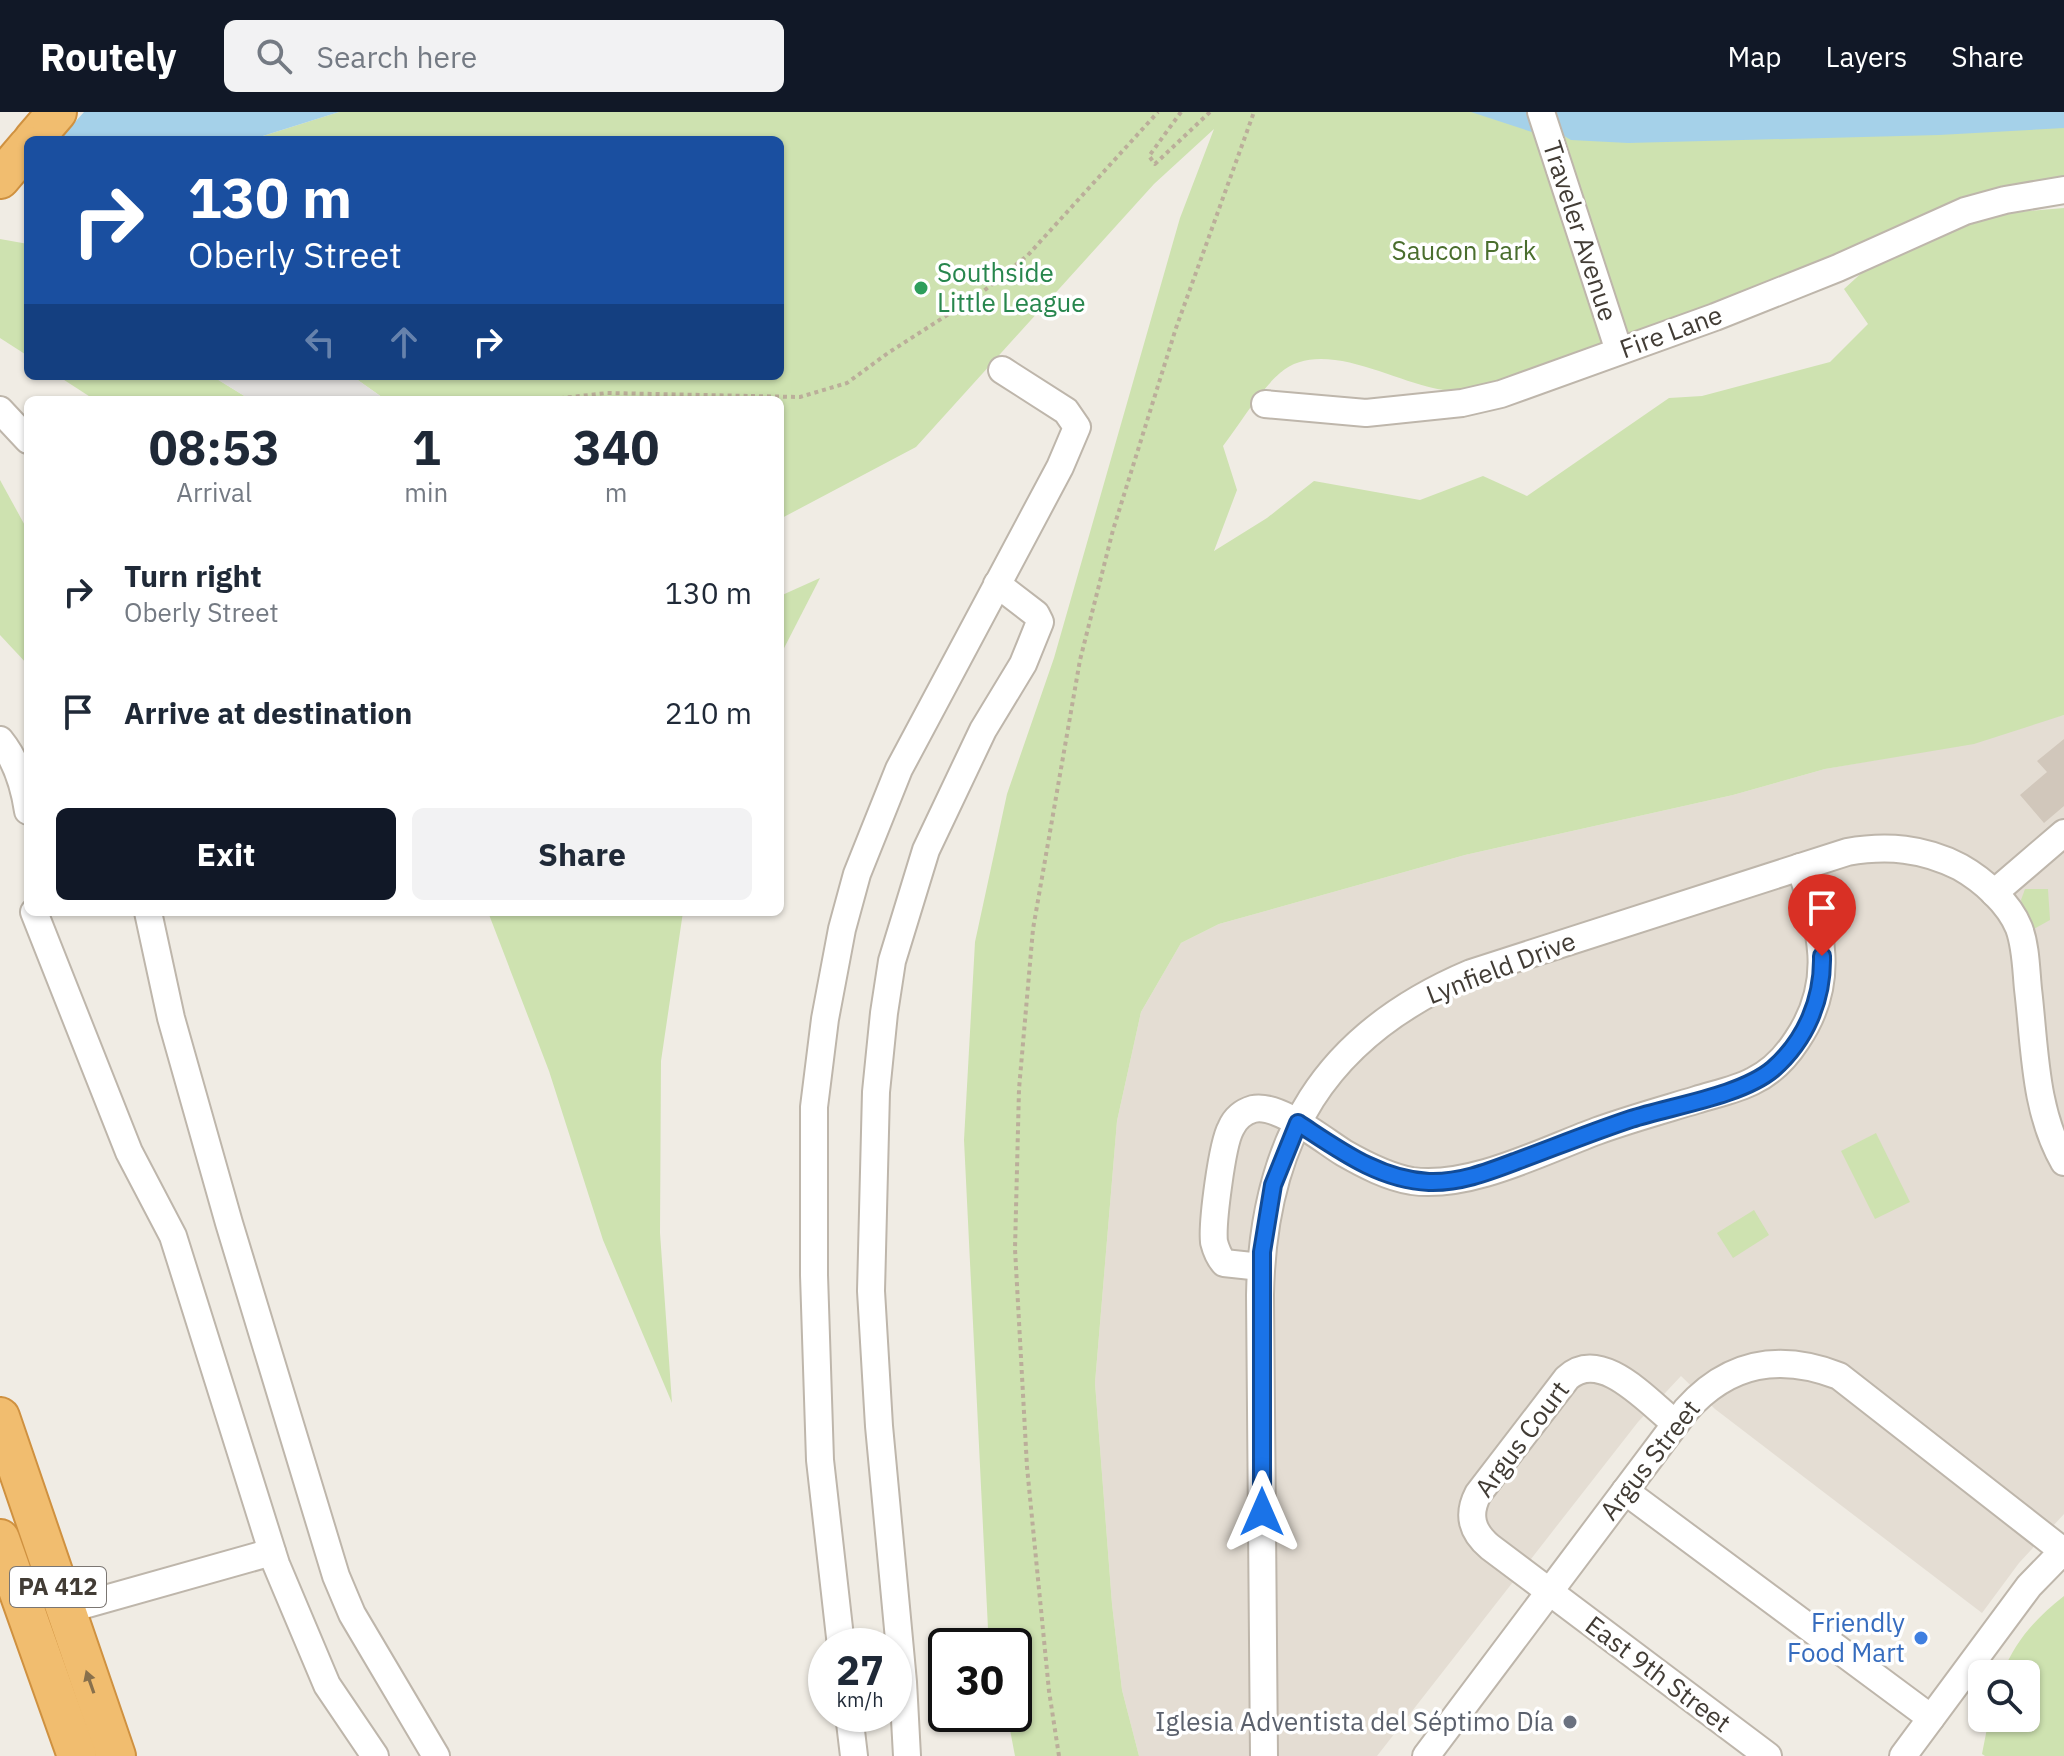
<!DOCTYPE html>
<meta charset="utf-8">
<style>
:root{--surface:#fff;--page:#f2f2f3;--text:#1f2937;--muted:#747a83;--accent:#111827}
body{margin:0;font-family:"IBM Plex Sans",sans-serif;background:var(--page);color:var(--text);height:100vh;display:flex;flex-direction:column;font-size:30px;white-space:nowrap}
*{box-sizing:border-box;margin:0}
p{font-size:26px;color:var(--muted)}
.icon{flex:none;width:44px;height:44px;fill:none;stroke:currentColor;stroke-width:2;stroke-linecap:round;stroke-linejoin:round}
.map{position:relative;flex:1;overflow:hidden}
.drawer{position:absolute;left:24px;top:284px;width:760px;height:520px;display:flex;flex-direction:column;background:var(--surface);border-radius:12px;box-shadow:0 2px 6px #0004}
.drawer>*{flex:none}
.top-card{position:absolute;left:24px;top:24px;width:760px;height:244px;border-radius:12px;box-shadow:0 2px 6px #0004;background:#1a4fa0;color:#fff;overflow:hidden}
.controls{position:absolute;left:1968px;top:1548px;display:grid;gap:16px}
.controls a{display:grid;place-items:center;width:72px;height:72px;border-radius:12px;background:var(--surface);box-shadow:0 2px 6px #0004;font-size:40px}
.speed{position:absolute;left:808px;top:1516px;display:flex;gap:16px;font-size:40px;font-weight:700;text-align:center}
.speed>*{display:grid;place-content:center;width:104px;height:104px;border-radius:50%;background:var(--surface);box-shadow:0 2px 6px #0004;line-height:1}
.speed small{font-size:20px;font-weight:400}
.speed .limit{border:4px solid #111;border-radius:12px;background:#fff;color:#111}
.pin{position:absolute;display:grid;place-items:center;width:68px;height:68px;color:#fff;margin:-82px -34px;border-radius:50% 50% 50% 0;rotate:-45deg;box-shadow:0 0 8px #0007}
.pin .icon{rotate:45deg}
.me{position:absolute;width:88px;margin:-44px;rotate:0deg;stroke-linejoin:round;filter:drop-shadow(0 0 6px #0008)}
.turn{display:flex;align-items:center;gap:28px;height:168px;padding:0 32px;font-size:36px}
.turn .icon{width:104px;height:104px;stroke-width:2.5}
.turn b{display:block;font-size:56px;line-height:68px}
.lanes{display:flex;align-items:center;height:76px;padding:0 32px;background:#0003;justify-content:center;gap:40px;direction:ltr}
.lanes .off{opacity:.35}
.eta{display:flex;justify-content:space-evenly;align-items:center;height:136px;text-align:center}
.eta b{font-size:48px;font-weight:700;line-height:56px}
.primary-button{display:flex;gap:16px;margin-top:auto;padding:16px 32px}
.primary-button a{flex:1;height:92px;border-radius:12px;background:var(--accent);color:#fff;font-size:32px;font-weight:700;line-height:92px;text-align:center}
.primary-button a+a{background:var(--page);color:var(--text)}
ul{padding:0;list-style:none}
li{display:flex;align-items:center;gap:24px;height:120px;padding:0 32px}
li div{flex:1}
li b{display:block;font-size:30px}
li em{font-style:normal}
header{display:flex;align-items:center;gap:48px;box-sizing:border-box;height:112px;padding:0 40px;background:var(--accent);color:#fff}
header strong{font-size:38px}
nav{display:flex;gap:44px;margin-inline-start:auto;font-size:28px}
.search{width:560px;height:72px;background:var(--page);display:flex;align-items:center;gap:20px;box-sizing:border-box;padding:0 28px;border-radius:12px;color:var(--muted);font-size:30px}
.map>svg:first-child{display:block}
.residential{fill:#e4ddd3}
.green{fill:#cee2b0}
.parking{fill:#e1dfdc}
.water{fill:#a5d1e9}
.pier{fill:#f0ece4}
.building{fill:#d1c7bb}
.lines{fill:none;stroke-linecap:round;stroke-linejoin:round}
.minor-casing{stroke:#beb6ab;stroke-width:30}
.highway-casing{stroke:#cf9140;stroke-width:42}
.path{stroke:#bbae9a;stroke-width:4;stroke-dasharray:4 4;stroke-linecap:butt}
.minor{stroke:#fff;stroke-width:26}
.highway{stroke:#f1bd6f;stroke-width:38}
.oneway{fill:#88704c}
.route-casing{stroke:#114b97;stroke-width:20}
.route{stroke:#1a73e8;stroke-width:14}
.leisure-dot{fill:#2e9e5b;stroke:#fff;stroke-width:3}
.shop-dot{fill:#3f7fe0;stroke:#fff;stroke-width:3}
.worship-dot{fill:#6b7280;stroke:#fff;stroke-width:3}
.labels{text-anchor:middle;stroke-width:7;stroke-linejoin:round;paint-order:stroke}
.shield{fill:#fff;stroke:#7b7672;stroke-width:2}
.shield-label{font-size:24px;font-weight:bold;fill:#423c35}
.street-label{font-size:26px;fill:#423c35;stroke:#fff}
.park-label{font-size:26px;fill:#4a6e2e;stroke:#fff}
.leisure-label{font-size:26px;fill:#27864d;stroke:#fff;text-anchor:start}
.shop-label{font-size:26px;fill:#366cbe;stroke:#fff;text-anchor:end}
.worship-label{font-size:26px;fill:#5b616d;stroke:#fff;text-anchor:end}
</style>
<header>
<strong>Routely</strong>
<div class="search"><svg class="icon" aria-label="search" viewBox="0 0 24 24"><circle cx="10" cy="10" r="6"/><path d="M15 15l6 6"/></svg>Search here</div>
<nav><a>Map</a><a>Layers</a><a>Share</a></nav>
</header>
<div class="map">
<svg width="2064" height="1644" viewBox="0 0 2064 1644">
<rect width="100%" height="100%" fill="#f0ece4"/>
<!-- residential -->
<path class="residential" d="M2064,603V1402L2019,1451L1982,1501L1715,1297L1681,1264L1638,1310L1377,1644H1139L1122,1578L1112,1492L1095,1271L1117,1009L1141,900L1181,831L1219,812L1465,743L1733,683L1825,657L1898,644Z"/>
<!-- green -->
<g class="green">
<path d="M339,0H2064V70L1846,144L1470,281C1458,279 1445,279 1433,276C1389,267 1320,226 1280,261C1261,277 1239,313 1223,334L1237,378L1214,439L1267,406L1314,369L1420,388L1483,364L1527,384L1669,286L1702,284L1830,250L1868,212L1844,177L1867,156L1962,112L2005,101L2064,96V603L1974,632L1825,657L1733,683L1465,743L1219,812L1181,831L1141,900L1117,1009L1095,1271L1112,1492L1122,1578L1139,1644H1015L1007,1602H1014V1534H992L988,1517L964,1028L975,830L1007,682L1054,546L1180,106L1214,17L1154,72L916,335L780,407V288H386L352,264H780V28H250Z"/>
<path d="M0,127L28,132V244L0,226Z"/>
<path d="M58,264H212L251,288H95Z"/>
<path d="M0,368L28,419V553L0,523Z"/>
<path d="M820,466L780,544V484Z"/>
<path d="M2025,777H2048L2050,808L2030,819L2021,788Z"/>
<path d="M488,800H683L661,949L660,1121L672,1291L603,1128L549,959Z"/>
<path d="M1876,1021L1910,1090L1875,1107L1841,1039Z"/>
<path d="M1754,1098L1769,1123L1733,1146L1717,1121Z"/>
<path d="M2064,1484V1644H1985L1982,1642L1989,1606H2026V1562H2002C2016,1528 2035,1507 2064,1484Z"/>
</g>
<!-- parking -->
<path class="parking" d="M212,264H352L386,288H251Z"/>
<!-- water -->
<g class="water">
<path d="M0,0H339L250,28H28Z"/>
<path d="M1471,0H2064V16L1939,23L1628,31L1571,28L1554,18L1532,20Z"/>
</g>
<!-- pier -->
<path class="pier" d="M0,0H84L59,28H28L0,60Z"/>
<!-- building -->
<path class="building" d="M2064,627V694L2044,711L2020,683L2047,660L2037,649Z"/>
<g class="lines">
<!-- minor casing -->
<g class="minor-casing">
<g id="minor">
<path d="M1541,0L1619,239"/>
<path d="M1265,292L1366,301L1462,291L1501,282L1715,205L1838,156L1965,99L2005,88L2064,78"/>
<path d="M0,298L28,328"/>
<path d="M0,628C17,649 24,673 28,699"/>
<path d="M1994,781L2064,721"/>
<path d="M34,800L129,1040L173,1124L276,1452L327,1573L375,1644"/>
<path d="M148,800L171,906L229,1111L336,1464L352,1502L436,1644"/>
<path d="M1261,1155L1224,1151C1219,1145 1216,1138 1214,1130C1212,1111 1222,1032 1231,1016C1235,1007 1243,1000 1253,997C1278,991 1323,1028 1344,1041C1365,1053 1388,1065 1412,1069C1470,1077 1543,1039 1597,1019C1630,1007 1663,998 1696,988C1715,982 1736,978 1753,969C1772,960 1786,945 1797,928C1837,869 1821,817 1800,755"/>
<path d="M1675,1311C1647,1289 1601,1235 1567,1266L1478,1382C1467,1403 1472,1420 1490,1435L1768,1644"/>
<path d="M1625,1379L1931,1606"/>
<path d="M66,1498L272,1440"/>
<path d="M841,1534L820,1348L814,1163V995L825,907L842,817L857,762L899,657L1060,355L1077,315L1066,299L1002,258"/>
<path d="M849,1602L854,1644"/>
<path d="M907,1644L903,1570L879,1314L871,1179L876,980L884,901L892,849L926,738L983,618L1023,552L1040,510L1036,502L997,472"/>
<path d="M1264,1644L1260,1183C1263,1027 1324,923 1471,861L1847,740C1887,733 1923,736 1960,755C1983,768 2009,791 2019,816C2026,835 2026,857 2028,877C2035,935 2034,998 2064,1050"/>
<path d="M1426,1644L1686,1298C1729,1250 1780,1241 1839,1264L2063,1439"/>
<path d="M1903,1644L2029,1474L2064,1438"/>
</g>
</g>
<!-- highway casing -->
<g class="highway-casing">
<g id="highway">
<path d="M33,28L57,0"/>
<path d="M0,67L28,34"/>
<path d="M0,1305L116,1644"/>
<path d="M0,1427L77,1644"/>
</g>
</g>
<!-- path -->
<g class="path">
<path d="M1181,0L1149,44L1155,52L1210,0"/>
<path d="M751,284L800,285L847,271L888,241L980,182L1028,143L1158,0"/>
<path d="M544,288L607,281L751,284L752,288"/>
<path d="M1059,1644L1049,1579L1027,1355L1015,1137L1019,977L1033,817L1080,548L1113,418L1176,216L1254,0"/>
</g>
<!-- minor -->
<use href="#minor" class="minor"/>
<!-- highway -->
<use href="#highway" class="highway"/>
</g>
<!-- one-way arrows -->
<defs><path id="oneway-solid" d="M-6-.8H1V-3.2L6.5 0L1 3.2V.8H-6Z" transform="scale(2)"/></defs>
<use class="oneway" href="#oneway-solid" transform="translate(90 1570) rotate(-109)"/>
<g class="lines">
<!-- route casing -->
<g class="route-casing">
<path id="route" d="M1262,1400V1140L1273,1073L1298,1011C1338,1037 1379,1068 1429,1070C1460,1071 1488,1060 1517,1049C1555,1035 1592,1020 1631,1007C1671,994 1741,984 1773,957C1806,928 1823,887 1822,844"/>
</g>
<!-- route -->
<use href="#route" class="route"/>
</g>
<!-- markers -->
<circle class="leisure-dot" cx="921" cy="176" r="8"/>
<circle class="shop-dot" cx="1921" cy="1526" r="8"/>
<circle class="worship-dot" cx="1570" cy="1610" r="8"/>
<g class="labels">
<!-- shield labels -->
<rect class="shield" x="10" y="1455" width="96" height="40" rx="6"/>
<g class="shield-label">
<text x="58" y="1483">PA 412</text>
</g>
<!-- street labels -->
<g class="street-label">
<text transform="translate(1580 119) rotate(72)" y="9">Traveler Avenue</text>
<text transform="translate(1671 220) rotate(-20)" y="9">Fire Lane</text>
<text transform="translate(1501 856) rotate(-21)" y="9">Lynfield Drive</text>
<text transform="translate(1522 1327) rotate(-53)" y="9">Argus Court</text>
<text transform="translate(1650 1348) rotate(-52)" y="9">Argus Street</text>
<text transform="translate(1658 1562) rotate(37)" y="9">East 9th Street</text>
</g>
<!-- park labels -->
<g class="park-label">
<text x="1464" y="148">Saucon Park</text>
</g>
<!-- leisure labels -->
<g class="leisure-label">
<text x="937" y="170">Southside<tspan x="937" dy="30">Little League</tspan></text>
</g>
<!-- shop labels -->
<g class="shop-label">
<text x="1905" y="1520">Friendly<tspan x="1905" dy="30">Food Mart</tspan></text>
</g>
<!-- worship labels -->
<g class="worship-label">
<text x="1554" y="1619">Iglesia Adventista del Séptimo Día</text>
</g>
</g>
</svg>
<div class="controls">
<a><svg class="icon" aria-label="search" viewBox="0 0 24 24"><circle cx="10" cy="10" r="6"/><path d="M15 15l6 6"/></svg></a>
</div>
<div class="speed"><div>27<small>km/h</small></div><div class="limit">30</div></div>
<div class="pin" style="left:1822px;top:844px;background:#d93025"><svg class="icon" aria-label="arrive" viewBox="0 0 24 24"><path d="M6 21V4h12l-3 4 3 4H6"/></svg></div>
<svg class="me" style="left:1262px;top:1400px" viewBox="-20 -20 40 40"><path d="M0-17L14 15 0 8-14 15z" fill="#1a73e8" stroke="#fff" stroke-width="4"/></svg>
<div class="top-card">
<div class="turn"><svg class="icon" aria-label="right" viewBox="0 0 24 24"><path d="M7 20v-9h11M14 6l5 5-5 5"/></svg><div><b>130 m</b>Oberly Street</div></div>
<div class="lanes"><svg class="icon off" aria-label="left" viewBox="0 0 24 24"><path d="M17 20v-9H6M10 6l-5 5 5 5"/></svg><svg class="icon off" aria-label="ahead" viewBox="0 0 24 24"><path d="M12 20V5M6 11l6-6 6 6"/></svg><svg class="icon" aria-label="right" viewBox="0 0 24 24"><path d="M7 20v-9h11M14 6l5 5-5 5"/></svg></div>
</div>
<section class="drawer">
<div class="eta">
<div><b>08:53</b><p>Arrival</p></div>
<div><b>1</b><p>min</p></div>
<div><b>340</b><p>m</p></div>
</div>
<ul>
<li><svg class="icon" aria-label="right" viewBox="0 0 24 24"><path d="M7 20v-9h11M14 6l5 5-5 5"/></svg><div><b>Turn right</b><p>Oberly Street</p></div><em>130 m</em></li>
<li><svg class="icon" aria-label="arrive" viewBox="0 0 24 24"><path d="M6 21V4h12l-3 4 3 4H6"/></svg><div><b>Arrive at destination</b></div><em>210 m</em></li>
</ul>
<div class="primary-button"><a>Exit</a><a>Share</a></div>
</section>
</div>
